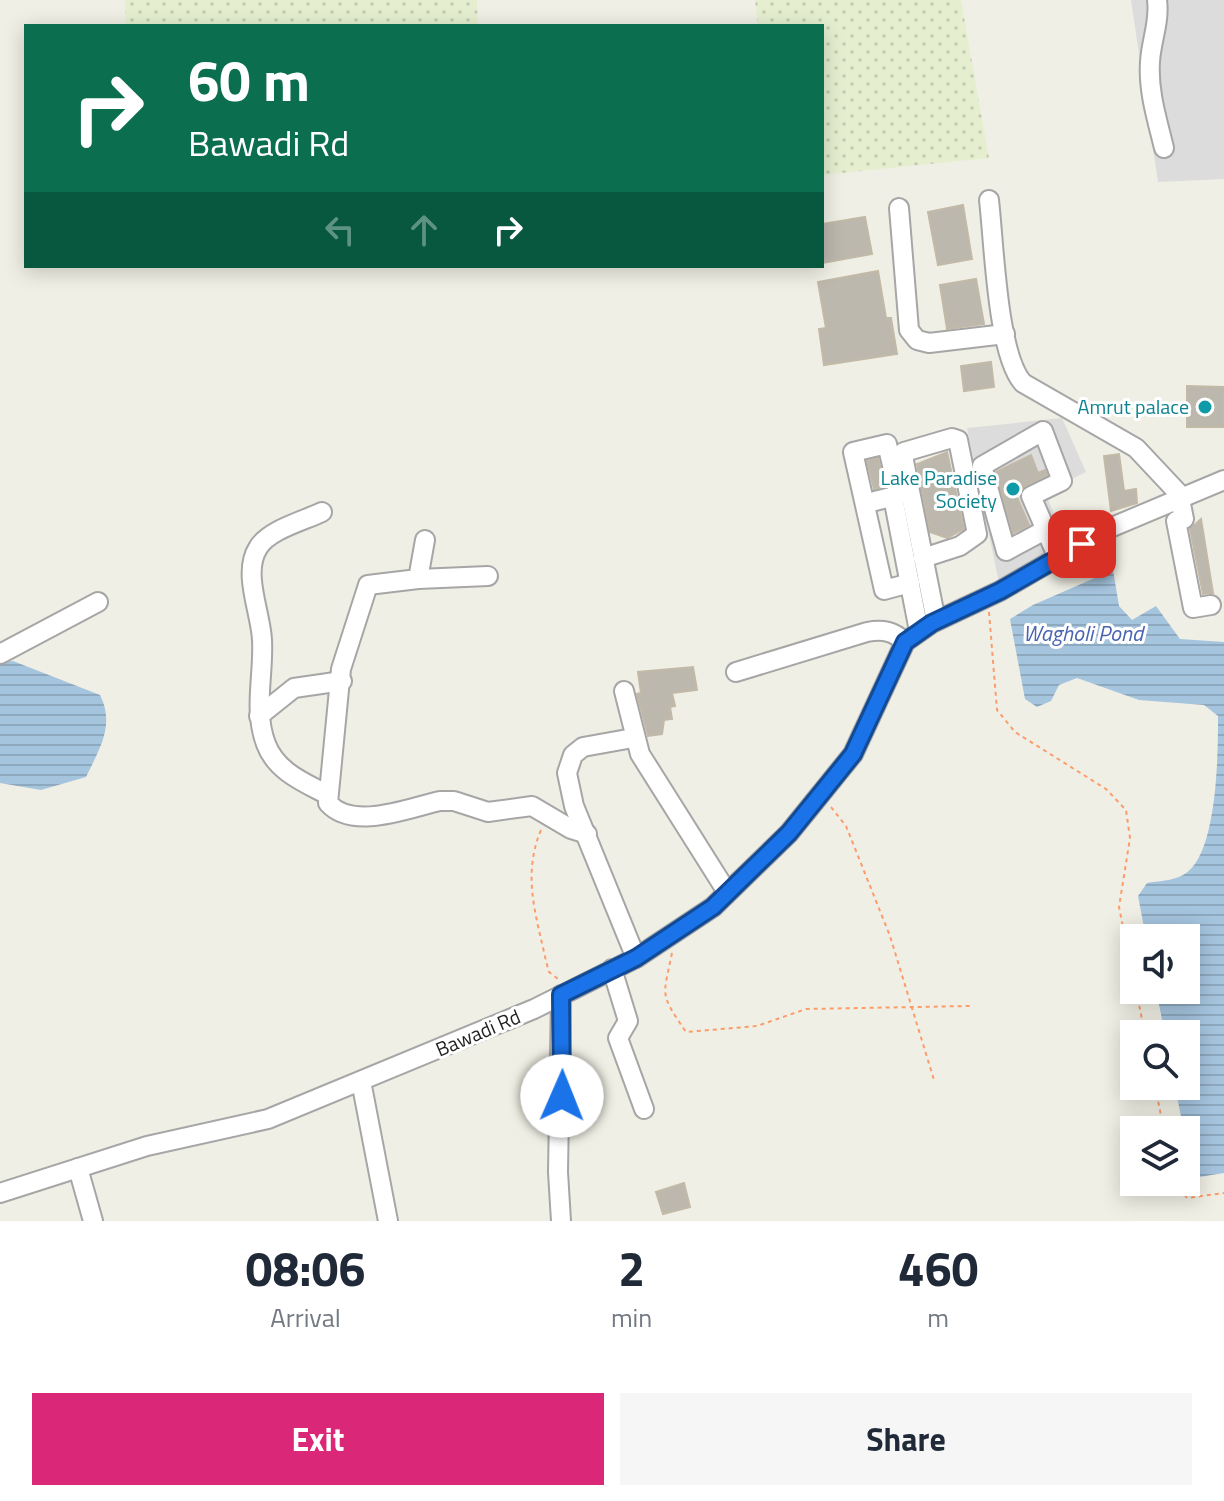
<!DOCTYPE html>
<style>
:root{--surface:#fff;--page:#f6f6f7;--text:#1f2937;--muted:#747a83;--accent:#db2777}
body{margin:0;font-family:"Titillium Web",sans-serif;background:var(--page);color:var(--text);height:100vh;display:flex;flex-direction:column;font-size:30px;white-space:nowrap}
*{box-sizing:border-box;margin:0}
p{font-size:26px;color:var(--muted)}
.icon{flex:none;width:44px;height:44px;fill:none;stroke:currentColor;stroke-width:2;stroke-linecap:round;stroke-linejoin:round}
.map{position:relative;height:1221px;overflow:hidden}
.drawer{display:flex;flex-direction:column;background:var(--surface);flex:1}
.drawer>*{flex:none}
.hud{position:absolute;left:24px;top:24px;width:800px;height:244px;border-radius:0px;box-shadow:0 4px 20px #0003;background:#0b6e4f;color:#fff;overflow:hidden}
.controls{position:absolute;left:1120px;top:924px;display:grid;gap:16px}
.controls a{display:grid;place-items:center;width:80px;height:80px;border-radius:0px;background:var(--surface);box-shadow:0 4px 20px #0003;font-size:40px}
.pin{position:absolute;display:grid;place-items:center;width:68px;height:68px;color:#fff;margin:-34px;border-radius:16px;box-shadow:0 4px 12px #0006}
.me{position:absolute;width:88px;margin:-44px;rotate:1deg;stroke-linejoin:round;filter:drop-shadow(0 0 6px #0008)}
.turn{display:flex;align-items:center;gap:28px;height:168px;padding:0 32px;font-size:36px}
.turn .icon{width:104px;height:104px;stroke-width:2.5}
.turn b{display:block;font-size:56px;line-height:68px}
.lanes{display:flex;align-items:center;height:76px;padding:0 32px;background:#0003;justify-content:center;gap:40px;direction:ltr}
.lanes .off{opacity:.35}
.eta{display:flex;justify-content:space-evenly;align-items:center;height:136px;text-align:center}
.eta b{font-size:48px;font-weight:700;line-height:56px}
.primary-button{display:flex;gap:16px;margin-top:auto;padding:16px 32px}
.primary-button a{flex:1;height:92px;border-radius:0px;background:var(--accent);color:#fff;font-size:32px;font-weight:700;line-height:92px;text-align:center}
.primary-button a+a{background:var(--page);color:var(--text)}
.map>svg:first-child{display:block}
.residential{fill:#dddcdc}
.farmland{fill:url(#farmland-dots)}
.water{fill:url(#water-rules)}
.building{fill:#bdb8ae;stroke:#c2b9a7;stroke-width:2}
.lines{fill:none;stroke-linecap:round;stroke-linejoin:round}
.minor-casing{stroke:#a6a6a6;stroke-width:22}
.path{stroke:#fc9c6a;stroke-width:2;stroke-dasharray:4 4;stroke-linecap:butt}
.minor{stroke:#fff;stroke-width:18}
.route-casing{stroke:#114b97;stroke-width:20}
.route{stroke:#1a73e8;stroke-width:14}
.culture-dot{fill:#0f9aa8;stroke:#fff;stroke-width:3}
.labels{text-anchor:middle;stroke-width:6;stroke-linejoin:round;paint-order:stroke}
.culture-label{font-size:20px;fill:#0d838f;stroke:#fff;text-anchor:end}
.street-label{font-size:20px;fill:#1f1f1f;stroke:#fff}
.water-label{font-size:22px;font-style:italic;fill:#4964b1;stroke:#fff}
</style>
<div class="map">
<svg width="1224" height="1221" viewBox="0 0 1224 1221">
<defs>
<pattern id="farmland-dots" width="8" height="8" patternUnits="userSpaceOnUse" patternTransform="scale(2)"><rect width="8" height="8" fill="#e5efd0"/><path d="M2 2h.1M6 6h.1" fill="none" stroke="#c4ccb2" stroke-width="1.8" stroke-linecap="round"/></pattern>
<pattern id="water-rules" width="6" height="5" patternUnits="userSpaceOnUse" patternTransform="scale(2)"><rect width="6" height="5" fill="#a5c4de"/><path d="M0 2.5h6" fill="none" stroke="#8ea8be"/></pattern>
</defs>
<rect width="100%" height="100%" fill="#f0efe5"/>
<!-- residential -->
<g class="residential">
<path d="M1131,0H1224V179L1158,182Z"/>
<path d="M1062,418L1086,472L1045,492L1065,542L999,583L967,428Z"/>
</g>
<!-- farmland -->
<g class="farmland">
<path d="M125,0H477L478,26H126Z"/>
<path d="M755,0H961L989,158L822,175V26H758Z"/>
</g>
<!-- water -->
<g class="water">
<path d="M1113,570L1119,606L1132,620L1156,606L1180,639L1224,642V1173L1193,1178L1175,1086H1186V1034H1165L1156,990H1186V938H1146L1138,896L1147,883C1158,881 1172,881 1183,875C1218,857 1218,752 1218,716L1204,705L1139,700L1077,678L1059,685L1051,701L1037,707L1025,699L1010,619L1033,605Z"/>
<path d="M13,661L100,695C115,725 100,748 86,777L41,790L0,783V662Z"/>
</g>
<!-- building -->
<g class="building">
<path d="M963,205L972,259L938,265L928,212Z"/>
<path d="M865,217L872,254L822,263V224Z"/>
<path d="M878,271L886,318H891L897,354L824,365L819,329L826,328L818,282Z"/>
<path d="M976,279L984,324L947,329L940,285Z"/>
<path d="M991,362L994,387L964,391L961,366Z"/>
<path d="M1187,386L1224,387V427H1187Z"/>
<path d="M947,452L964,529L947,538L930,532L917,464Z"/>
<path d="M1119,454L1124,491L1136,489L1137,503L1111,511L1104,456Z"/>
<path d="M1031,455L1038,473L1045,470L1047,475L1026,485L1016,495L1029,525L1013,533L996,472Z"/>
<path d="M878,458L885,486L874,489L867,461Z"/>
<path d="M1201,519L1213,593L1203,594L1190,529Z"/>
<path d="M693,667L697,690L672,693L675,706L670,707L672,719L664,720L662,734L648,736L637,694L641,693L638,672Z"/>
<path d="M684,1183L690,1207L663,1214L656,1192Z"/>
</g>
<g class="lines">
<!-- minor casing -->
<g class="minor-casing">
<g id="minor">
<path d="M1157,0C1160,22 1151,41 1150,62C1148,91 1157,119 1164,148"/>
<path d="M989,200C994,242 997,354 1023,383L1136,448L1183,498"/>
<path d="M899,208L909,330L917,340L929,343L1005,334"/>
<path d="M893,497L919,631"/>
<path d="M1180,499L1184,519L1176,521L1193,608L1211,605"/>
<path d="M867,503L899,495L887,444L853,452L884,590L910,583"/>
<path d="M322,512C303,521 268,530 258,548C242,573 261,613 262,640C264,675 253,710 266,744C276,771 303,782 326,794"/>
<path d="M1045,530L1006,551L982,466L1043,431L1062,481L1031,496L1058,558"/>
<path d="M425,540L418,579L368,585L341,669L328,803C353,831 408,808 440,801H454L488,812L532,806L571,829L587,834"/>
<path d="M923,558L960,546L977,534L958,440L952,438L904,452V461L936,621"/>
<path d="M418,579L488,576"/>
<path d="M0,654L98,602"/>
<path d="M736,672L867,632C883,629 893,631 905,642"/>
<path d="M624,691L640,754L727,892"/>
<path d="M259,716L294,688L342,681"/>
<path d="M633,738L583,747L573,755L567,773L574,806L636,958"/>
<path d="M612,969L628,1021L618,1038L644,1109"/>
<path d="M361,1081L388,1221"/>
<path d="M78,1168L93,1221"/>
<path d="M0,1193L147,1146L268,1119L534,1009L636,958L713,907L789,833L853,754L905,642L932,623L1000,591L1105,530L1224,480"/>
<path d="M561,1221L558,1172L561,995"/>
</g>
</g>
<!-- path -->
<g class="path">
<path d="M989,612L997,710L1015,732L1106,789L1126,810L1130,838L1119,907L1134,982"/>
<path d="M831,807L846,826L890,936L934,1080"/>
<path d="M541,830C522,875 536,915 546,961L549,972L558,979"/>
<path d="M672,953C663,998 659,992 686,1032L757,1026L806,1009L970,1006"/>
<path d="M1136,990L1145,1034"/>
<path d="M1155,1086L1164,1130"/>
<path d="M1175,1182L1187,1198L1224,1193"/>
</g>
<!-- minor -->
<use href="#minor" class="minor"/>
</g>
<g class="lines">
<!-- route casing -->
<g class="route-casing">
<path id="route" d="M562,1096L561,995L636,958L713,907L789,833L853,754L905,642L932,623L1000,591L1082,544"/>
</g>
<!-- route -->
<use href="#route" class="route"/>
</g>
<!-- markers -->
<g class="culture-dot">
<circle cx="1205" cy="407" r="8"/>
<circle cx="1013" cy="489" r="8"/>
</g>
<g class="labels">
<!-- culture labels -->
<g class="culture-label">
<text x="1189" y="414">Amrut palace</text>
<text x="997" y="485">Lake Paradise<tspan x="997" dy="23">Society</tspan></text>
</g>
<!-- street labels -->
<g class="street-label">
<text transform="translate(478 1033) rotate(-23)" y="7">Bawadi Rd</text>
</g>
<!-- water labels -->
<g class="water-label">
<text x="1083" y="641">Wagholi Pond</text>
</g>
</g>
</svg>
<div class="controls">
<a><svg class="icon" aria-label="sound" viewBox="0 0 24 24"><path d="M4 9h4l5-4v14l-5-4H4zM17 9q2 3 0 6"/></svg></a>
<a><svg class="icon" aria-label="search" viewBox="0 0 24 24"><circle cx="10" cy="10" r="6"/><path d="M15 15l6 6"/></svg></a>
<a><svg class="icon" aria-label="layers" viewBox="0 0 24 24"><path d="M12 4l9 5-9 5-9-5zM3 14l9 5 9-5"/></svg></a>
</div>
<div class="pin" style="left:1082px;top:544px;background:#d93025"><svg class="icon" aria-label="arrive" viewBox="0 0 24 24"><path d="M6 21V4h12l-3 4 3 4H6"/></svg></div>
<svg class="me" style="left:562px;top:1096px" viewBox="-20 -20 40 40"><circle r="19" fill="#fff"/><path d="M0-13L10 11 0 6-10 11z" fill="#1a73e8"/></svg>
<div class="hud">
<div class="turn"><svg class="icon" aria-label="right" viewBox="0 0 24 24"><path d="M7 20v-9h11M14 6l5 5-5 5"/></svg><div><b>60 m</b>Bawadi Rd</div></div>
<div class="lanes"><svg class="icon off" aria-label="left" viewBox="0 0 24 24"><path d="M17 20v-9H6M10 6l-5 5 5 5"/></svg><svg class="icon off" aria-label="ahead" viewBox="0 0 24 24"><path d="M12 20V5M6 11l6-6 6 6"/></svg><svg class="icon" aria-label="right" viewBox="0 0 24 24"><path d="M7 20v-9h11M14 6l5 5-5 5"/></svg></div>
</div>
</div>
<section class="drawer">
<div class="eta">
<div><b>08:06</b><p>Arrival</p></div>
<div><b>2</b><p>min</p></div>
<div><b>460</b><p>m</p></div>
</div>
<div class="primary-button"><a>Exit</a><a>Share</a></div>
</section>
